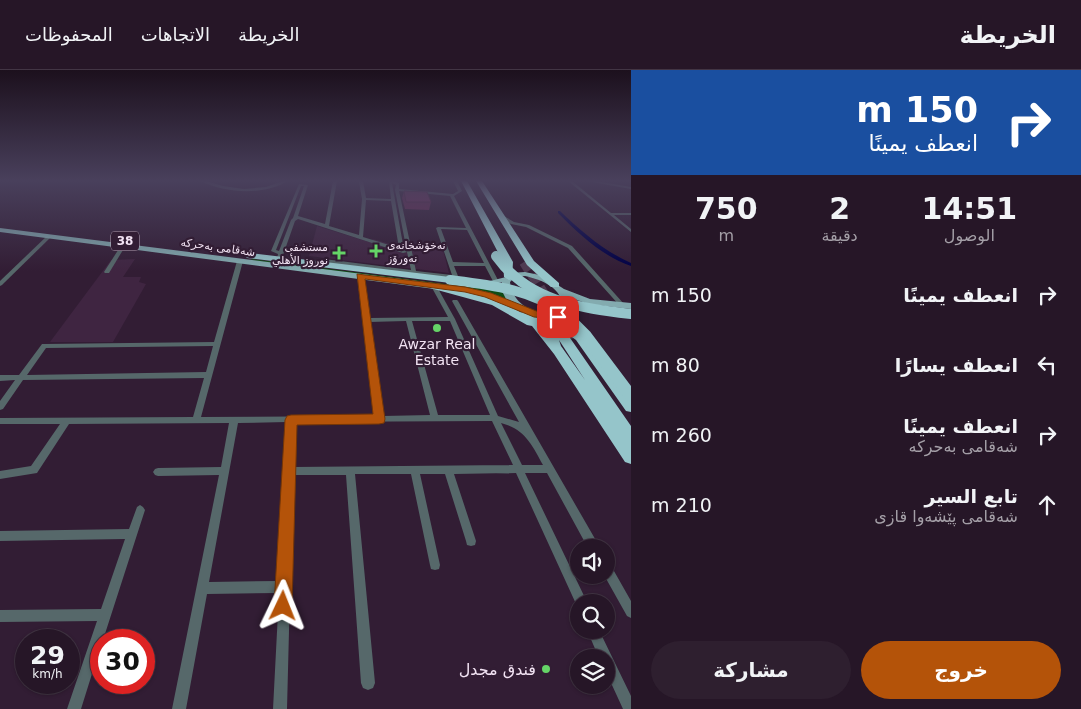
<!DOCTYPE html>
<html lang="ar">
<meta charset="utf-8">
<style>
:root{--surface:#261627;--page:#2e1f2f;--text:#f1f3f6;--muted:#a49fa7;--line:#423544;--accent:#b45309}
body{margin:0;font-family:"DejaVu Sans",Vazirmatn,sans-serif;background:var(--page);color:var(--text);direction:rtl;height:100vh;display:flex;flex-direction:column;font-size:19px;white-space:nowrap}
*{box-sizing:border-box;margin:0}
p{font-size:16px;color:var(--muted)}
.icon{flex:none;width:28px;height:28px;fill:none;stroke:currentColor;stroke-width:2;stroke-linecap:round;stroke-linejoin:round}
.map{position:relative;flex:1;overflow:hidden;direction:ltr}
.panel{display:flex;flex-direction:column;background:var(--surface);width:450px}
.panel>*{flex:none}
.banner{background:#1a4fa0;color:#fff;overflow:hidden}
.tools{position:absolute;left:570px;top:469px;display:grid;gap:10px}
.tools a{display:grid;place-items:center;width:45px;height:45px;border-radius:50%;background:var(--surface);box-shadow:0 1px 4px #0004,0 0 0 1px var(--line);font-size:25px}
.speed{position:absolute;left:15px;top:559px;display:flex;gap:10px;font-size:25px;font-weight:700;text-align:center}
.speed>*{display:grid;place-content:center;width:65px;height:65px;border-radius:50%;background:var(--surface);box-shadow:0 1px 4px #0004,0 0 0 1px var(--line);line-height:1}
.speed small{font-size:12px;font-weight:400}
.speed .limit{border:8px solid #d22;background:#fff;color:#111}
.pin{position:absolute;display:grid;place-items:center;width:42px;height:42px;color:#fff;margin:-21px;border-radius:10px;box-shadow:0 2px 8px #0006}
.me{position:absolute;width:55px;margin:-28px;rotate:2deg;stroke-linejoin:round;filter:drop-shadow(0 0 4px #0008)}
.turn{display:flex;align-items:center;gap:18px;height:105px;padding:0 20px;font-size:22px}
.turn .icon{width:65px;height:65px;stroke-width:2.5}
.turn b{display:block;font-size:35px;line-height:42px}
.eta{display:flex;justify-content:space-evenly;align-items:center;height:85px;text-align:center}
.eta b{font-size:30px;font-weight:600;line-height:35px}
.action{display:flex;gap:10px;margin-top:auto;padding:10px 20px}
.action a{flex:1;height:58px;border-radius:30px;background:var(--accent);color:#fff;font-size:20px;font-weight:600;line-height:58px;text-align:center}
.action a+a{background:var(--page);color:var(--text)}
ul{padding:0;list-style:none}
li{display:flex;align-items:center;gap:15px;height:70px;padding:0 20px}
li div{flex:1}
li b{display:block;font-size:19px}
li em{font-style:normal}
header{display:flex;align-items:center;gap:30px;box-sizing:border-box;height:70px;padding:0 25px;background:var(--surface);border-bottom:1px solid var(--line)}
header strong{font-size:24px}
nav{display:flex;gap:28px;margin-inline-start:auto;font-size:18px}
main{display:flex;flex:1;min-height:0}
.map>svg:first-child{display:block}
.built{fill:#3f2541}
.green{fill:#0f4c14}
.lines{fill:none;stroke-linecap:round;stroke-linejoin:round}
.canal{fill:#000046;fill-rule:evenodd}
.highway-tunnel-far1{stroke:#4f3b51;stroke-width:10;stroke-dasharray:10 5;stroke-linecap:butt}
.highway-tunnel{stroke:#4f3b51;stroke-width:12;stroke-dasharray:12 6;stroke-linecap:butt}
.street{fill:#56686a;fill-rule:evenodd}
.primary{fill:#83abaf;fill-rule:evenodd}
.highway{fill:#95c5ca;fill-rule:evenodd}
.highway-bridge-far1{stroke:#95c5ca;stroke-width:10}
.highway-bridge{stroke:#95c5ca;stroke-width:12}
.wall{fill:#6d2a55}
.building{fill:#7f3163;stroke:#592245}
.route{fill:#b45309;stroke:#753606}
.poi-dot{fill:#65d467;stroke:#321d34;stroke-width:2}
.labels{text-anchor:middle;stroke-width:4.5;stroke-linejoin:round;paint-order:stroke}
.far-poi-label{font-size:11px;fill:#f2e3f3;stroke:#321d34;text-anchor:start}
.far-street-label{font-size:11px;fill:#f2e3f3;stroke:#321d34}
.shield{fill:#321d34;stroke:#b8a8ba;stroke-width:1}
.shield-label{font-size:12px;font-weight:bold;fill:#f2e3f3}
.poi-label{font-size:14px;fill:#f2e3f3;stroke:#321d34}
.near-poi-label{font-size:16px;fill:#f2e3f3;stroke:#321d34;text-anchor:end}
</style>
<header>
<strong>الخريطة</strong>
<nav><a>الخريطة</a><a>الاتجاهات</a><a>المحفوظات</a></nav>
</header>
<main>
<section class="panel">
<div class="banner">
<div class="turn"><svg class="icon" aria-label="right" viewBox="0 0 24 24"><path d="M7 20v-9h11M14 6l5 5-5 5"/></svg><div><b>150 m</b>انعطف يمينًا</div></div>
</div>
<div class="eta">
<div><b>14:51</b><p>الوصول</p></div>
<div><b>2</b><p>دقيقة</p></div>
<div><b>750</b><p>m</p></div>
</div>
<ul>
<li><svg class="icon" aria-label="right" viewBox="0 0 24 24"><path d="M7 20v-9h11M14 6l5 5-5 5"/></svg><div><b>انعطف يمينًا</b></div><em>150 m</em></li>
<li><svg class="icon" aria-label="left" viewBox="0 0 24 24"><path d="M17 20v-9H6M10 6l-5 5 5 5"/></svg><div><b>انعطف يسارًا</b></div><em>80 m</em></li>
<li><svg class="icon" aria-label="right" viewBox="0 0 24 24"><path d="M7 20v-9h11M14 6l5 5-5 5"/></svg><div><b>انعطف يمينًا</b><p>شەقامی بەحرکە</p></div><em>260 m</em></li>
<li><svg class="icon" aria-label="ahead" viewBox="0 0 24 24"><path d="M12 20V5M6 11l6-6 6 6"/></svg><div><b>تابع السير</b><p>شەقامی پێشەوا قازی</p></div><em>210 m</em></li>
</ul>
<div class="action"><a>خروج</a><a>مشاركة</a></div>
</section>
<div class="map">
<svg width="631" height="639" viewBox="0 0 631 639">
<rect width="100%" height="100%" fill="#321d34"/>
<!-- built -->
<g class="built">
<path d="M317,156L369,172L373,169L397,176H442L449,203L309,186Z"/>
<path d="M135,189L123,207H141L139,212L146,214L113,272H50L111,190Z"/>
</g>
<!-- green -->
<path class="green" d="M252,189L501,221L510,232L500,228L251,191Z"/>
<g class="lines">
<!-- canal -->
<path class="canal" d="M558,141H560C582,162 604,181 631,193V196C602,186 579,164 558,143Z"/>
<!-- highway-tunnel-far1 -->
<path class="highway-tunnel-far1" d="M524,192L557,245"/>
<!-- highway-tunnel -->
<path class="highway-tunnel" d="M556,244L572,269"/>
<!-- street -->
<g class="street">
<path d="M200,111H206L223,116L244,119L266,117L283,111H288C262,126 226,123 200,111Z"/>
<path d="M333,111H337L329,156L359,165L362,129L359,112L357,111H363L366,128L391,129L389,111H394L399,113V119L453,124L458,121L453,111H457L462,121L454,126L499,212L494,213L485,196H454L458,206L460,207L457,209L324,193L314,194V192L324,189L411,200L407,182L403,183L298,149L295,151L282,188L277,189L278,184L271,181L299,114L308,115L298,146L325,154ZM392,113L396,115L395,120L407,182L404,180ZM301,116H304L293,148L291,150L279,181L276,180ZM399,121L450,126L466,158L438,157L436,158L452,205L416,201ZM366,130L391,131L399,178L363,167ZM441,159L467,160L484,193L453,192Z"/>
<path d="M568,111H572L611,143H631V145H614L631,159V162Z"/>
<path d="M586,111H596L631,117V119Z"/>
<path d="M500,146H504L514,152L529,155L572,176L624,234V236H620L568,178L526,157L511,154L500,148Z"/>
<path d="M48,165L52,166L2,215L0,216V211Z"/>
<path d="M122,174L126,175L109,203H105L104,202Z"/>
<path d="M240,189L243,191L201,347L375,346L357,206L360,204L363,206L369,248L448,247L431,216L434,214L436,215L455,249L498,346L519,352L452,231L453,230H457L458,231L598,474L599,478H588L547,403H525L587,532H579V537L577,536L516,403L454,404L476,471L475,475L471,476L467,475L466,471L445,404H420L440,495L439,499L435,500L431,499L430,495L411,404H355L375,613L373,618L368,620L363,618L361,613L346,405H293L287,639H273L279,523L207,524L186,639H172L219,405L158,406L155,405L153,402L155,399L158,398L221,397L229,353L69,354L37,403L0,409V401L31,396L60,354H0V348L193,347L204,308L23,310L3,339L0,340V331L15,310L0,311V305H19L42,274H44L214,272L237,191ZM406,251L430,345L383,346L369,252ZM412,251H450L490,345H438ZM213,276L206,302L27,305L46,278ZM492,351L513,395L294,397L295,352ZM287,352L279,511L209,512L238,353ZM501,353C525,359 532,375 543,395H522Z"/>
<path d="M140,435L143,437L145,440L103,570H101V575L81,639H67L97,551L0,552V540L101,539L125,469L0,471V461L129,459L137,437Z"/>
<path d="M606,493L610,494L631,531V548L627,546L604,505H606Z"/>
<path d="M587,560H599L631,626V639H623L606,602V588H599Z"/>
</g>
<!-- primary -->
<path class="primary" d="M0,158L465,217L491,223L506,229L502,221V212L482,216L478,214L506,207L510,203L525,202L544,206L564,219L590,229L631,233V239L588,234L569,227L572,235L569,246C543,253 533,245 510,236C495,231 481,226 465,223L0,162ZM525,206C544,210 566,220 562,242C539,248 512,236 510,212L515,207Z"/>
<!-- highway -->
<g class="highway">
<path d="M461,111H467L513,192L512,209L509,210L504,207L503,192Z"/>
<path d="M476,111H482L534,191L559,213V217H551L527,195Z"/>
<path d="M250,183L450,207L455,210L450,213L247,188L245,186Z"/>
<path d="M434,213L500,231L522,243L520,241L522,239H530L547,260L552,255H565L571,251L575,253L631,326V342L626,341L576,270L565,262L557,264L558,267L564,264L568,265L631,356V394L625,392L554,284L532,256L527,255L492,235L430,218L429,216ZM559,270L585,310L561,276Z"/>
</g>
<!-- highway-bridge-far1 -->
<g class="highway-bridge-far1">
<path d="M496,186C528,231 580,238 631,244"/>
<path d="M450,210C491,215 532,219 566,245"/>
</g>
<!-- highway-bridge -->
<path class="highway-bridge" d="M564,244L586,266L631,326"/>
</g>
<!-- wall -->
<path class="wall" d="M404,121L431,132L429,140L405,139L402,128Z"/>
<!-- building -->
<path class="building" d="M404,121L427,122L431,132H406Z"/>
<!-- sky -->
<linearGradient id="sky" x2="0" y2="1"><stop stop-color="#1c101d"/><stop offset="0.55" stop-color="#49405c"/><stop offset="1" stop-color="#49405c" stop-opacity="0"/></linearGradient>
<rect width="631" height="201" fill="url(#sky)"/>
<!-- route -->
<path class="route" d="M357,204L465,217L491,223L539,242L558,244L563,247L558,249L534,247L485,227L465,222L365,209L385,349L384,353L379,354L297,355L292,536L289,542L283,544L277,542L274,536L285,350L287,346L291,345L373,344Z"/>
<!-- markers -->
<g class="poi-dot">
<path d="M373.5 173.5h5v5h5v5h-5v5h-5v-5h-5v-5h5z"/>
<path d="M336.5 175.5h5v5h5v5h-5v5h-5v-5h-5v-5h5z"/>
<circle cx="437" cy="258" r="5"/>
<circle cx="546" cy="599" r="5"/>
</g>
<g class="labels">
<!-- far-poi labels -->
<g class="far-poi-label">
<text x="387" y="179">نەخۆشخانەی<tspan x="387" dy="13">نەورۆز</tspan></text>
<text x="328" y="181" text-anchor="end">مستشفى<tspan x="328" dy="13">نوروز الأهلي</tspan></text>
</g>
<!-- far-street labels -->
<g class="far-street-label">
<text transform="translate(218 177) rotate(8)" y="4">شەقامی بەحرکە</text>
</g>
<!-- shield labels -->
<rect class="shield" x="111" y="161.5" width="28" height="19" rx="4"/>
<g class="shield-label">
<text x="125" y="175">38</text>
</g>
<!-- poi labels -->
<g class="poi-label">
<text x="437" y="279">Awzar Real<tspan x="437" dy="16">Estate</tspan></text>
</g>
<!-- near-poi labels -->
<g class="near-poi-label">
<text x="536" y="605">فندق مجدل</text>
</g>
</g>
</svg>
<div class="tools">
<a><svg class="icon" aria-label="sound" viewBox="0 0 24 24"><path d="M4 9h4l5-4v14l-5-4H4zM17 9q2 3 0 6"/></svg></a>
<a><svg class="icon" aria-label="search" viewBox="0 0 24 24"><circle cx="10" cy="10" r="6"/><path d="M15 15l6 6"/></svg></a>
<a><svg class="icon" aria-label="layers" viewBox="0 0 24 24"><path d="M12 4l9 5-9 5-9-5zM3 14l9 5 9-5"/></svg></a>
</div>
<div class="speed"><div>29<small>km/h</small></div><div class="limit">30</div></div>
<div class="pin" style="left:558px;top:247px;background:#d93025"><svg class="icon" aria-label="arrive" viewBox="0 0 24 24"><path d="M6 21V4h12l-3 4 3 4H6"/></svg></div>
<svg class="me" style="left:283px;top:536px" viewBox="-20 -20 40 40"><path d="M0-17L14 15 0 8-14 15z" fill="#b45309" stroke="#fff" stroke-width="4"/></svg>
</div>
</main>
